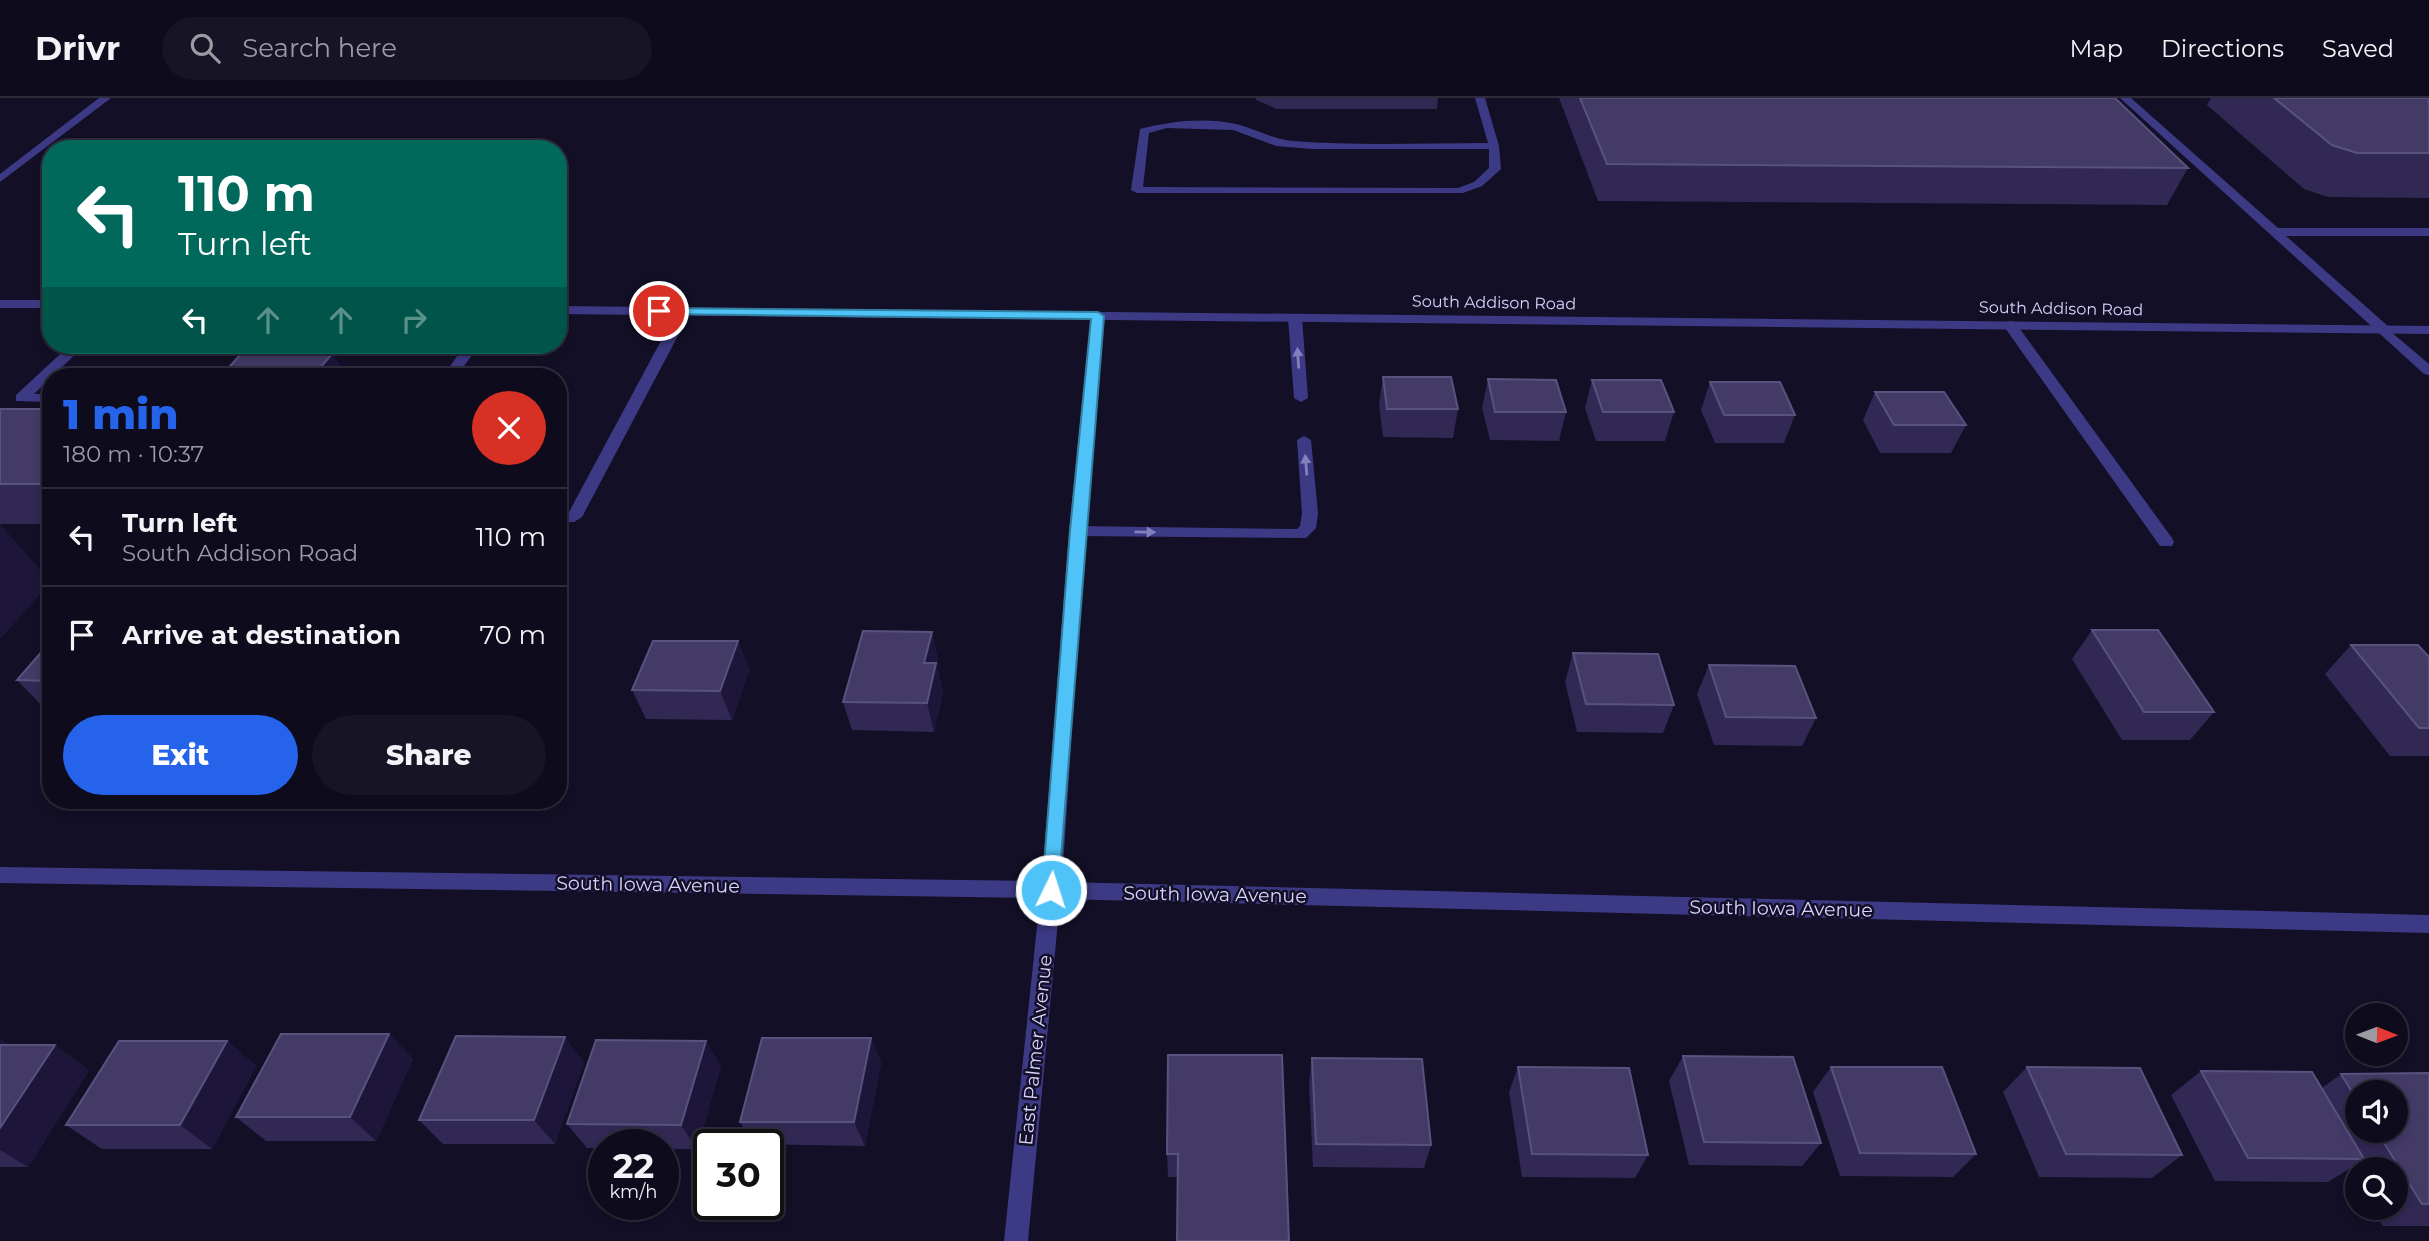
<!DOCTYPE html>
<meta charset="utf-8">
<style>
:root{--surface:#0e0b1c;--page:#171425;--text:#f1f3f6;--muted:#9b9ba3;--line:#2e2b3b;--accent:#2563eb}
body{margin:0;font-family:Montserrat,sans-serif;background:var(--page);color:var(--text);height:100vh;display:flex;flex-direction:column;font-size:26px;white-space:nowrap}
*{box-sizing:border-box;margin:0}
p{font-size:23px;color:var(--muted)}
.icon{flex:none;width:38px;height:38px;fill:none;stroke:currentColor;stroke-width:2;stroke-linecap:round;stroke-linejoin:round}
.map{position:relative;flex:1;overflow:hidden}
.details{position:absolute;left:42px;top:270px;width:525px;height:441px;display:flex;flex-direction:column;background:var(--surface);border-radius:28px;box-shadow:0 4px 10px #0003,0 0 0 2px var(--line)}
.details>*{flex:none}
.guide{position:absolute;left:42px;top:42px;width:525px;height:214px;border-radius:28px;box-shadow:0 4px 10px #0003,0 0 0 2px var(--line);background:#00695c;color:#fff;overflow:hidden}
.needle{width:46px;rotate:91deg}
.controls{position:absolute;left:2345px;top:905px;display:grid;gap:14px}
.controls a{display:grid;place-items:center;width:63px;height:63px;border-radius:50%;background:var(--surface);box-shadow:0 4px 10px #0003,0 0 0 2px var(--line);font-size:35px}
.speed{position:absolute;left:588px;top:1031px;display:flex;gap:14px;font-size:35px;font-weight:700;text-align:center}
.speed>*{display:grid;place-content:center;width:91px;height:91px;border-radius:50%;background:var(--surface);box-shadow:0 4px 10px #0003,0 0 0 2px var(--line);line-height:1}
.speed small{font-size:18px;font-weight:400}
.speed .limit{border:4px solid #111;border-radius:10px;background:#fff;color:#111}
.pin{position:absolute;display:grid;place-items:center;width:60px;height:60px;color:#fff;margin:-30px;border:4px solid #fff;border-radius:50%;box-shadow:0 2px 7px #0007}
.me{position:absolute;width:77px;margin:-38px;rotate:4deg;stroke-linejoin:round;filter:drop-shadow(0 0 5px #0008)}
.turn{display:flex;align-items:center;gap:24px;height:147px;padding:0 21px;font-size:32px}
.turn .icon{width:91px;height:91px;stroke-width:2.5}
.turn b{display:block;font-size:49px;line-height:60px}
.lanes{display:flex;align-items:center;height:66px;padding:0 21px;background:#0003;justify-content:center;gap:35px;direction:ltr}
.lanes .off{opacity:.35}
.round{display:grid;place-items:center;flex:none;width:74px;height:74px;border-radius:37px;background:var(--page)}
.headline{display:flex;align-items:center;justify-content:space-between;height:119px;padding:0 21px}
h1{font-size:42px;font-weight:800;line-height:52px;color:var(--accent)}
.button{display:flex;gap:14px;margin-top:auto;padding:14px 21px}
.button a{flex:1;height:80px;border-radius:42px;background:var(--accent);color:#fff;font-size:28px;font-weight:800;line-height:80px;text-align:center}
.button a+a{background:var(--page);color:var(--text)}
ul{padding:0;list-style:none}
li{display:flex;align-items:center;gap:21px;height:98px;padding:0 21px;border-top:2px solid var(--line)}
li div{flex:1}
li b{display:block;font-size:26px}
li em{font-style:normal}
header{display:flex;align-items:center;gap:42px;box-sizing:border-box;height:98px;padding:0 35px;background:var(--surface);border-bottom:2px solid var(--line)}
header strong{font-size:33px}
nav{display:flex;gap:38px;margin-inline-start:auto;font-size:24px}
.search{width:490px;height:63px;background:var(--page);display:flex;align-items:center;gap:18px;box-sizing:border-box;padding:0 24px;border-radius:38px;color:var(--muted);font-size:26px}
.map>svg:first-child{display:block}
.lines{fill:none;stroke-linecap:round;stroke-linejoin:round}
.service{fill:#3d3a85;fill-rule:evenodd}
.minor{fill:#3d3a85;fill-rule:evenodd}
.tertiary{fill:#3d3a85;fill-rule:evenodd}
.wall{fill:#312854;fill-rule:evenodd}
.shaded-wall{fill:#1d163a}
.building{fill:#433a66;stroke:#5a527e;stroke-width:2}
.oneway{fill:#837fbc}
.route{fill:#4fc3f7;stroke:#337fa1;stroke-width:2}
.labels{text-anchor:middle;stroke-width:5;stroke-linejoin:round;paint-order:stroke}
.far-street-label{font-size:16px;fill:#d9d4ff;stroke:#130f26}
.street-label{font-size:19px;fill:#d9d4ff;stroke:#130f26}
</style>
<header>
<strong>Drivr</strong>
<div class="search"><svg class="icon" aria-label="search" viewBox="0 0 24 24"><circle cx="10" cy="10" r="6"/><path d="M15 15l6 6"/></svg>Search here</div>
<nav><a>Map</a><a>Directions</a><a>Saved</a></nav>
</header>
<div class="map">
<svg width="2429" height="1143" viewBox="0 0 2429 1143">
<rect width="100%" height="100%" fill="#130f26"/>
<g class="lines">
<!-- service -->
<g class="service">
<path d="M1475,0H1485L1499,48L1501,71L1482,88L1463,95H1137L1131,92L1140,31C1170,23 1206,19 1236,26C1256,31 1272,41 1293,43C1357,48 1423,45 1488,45ZM1167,30L1233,32L1276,48L1312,51H1489V70L1474,84L1458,90L1143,89L1149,35Z"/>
<path d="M2120,0H2131L2278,130H2429V138H2286L2389,229V235H2379Z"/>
<path d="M684,209L691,213L582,419L574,424H558V414H569L677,213Z"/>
<path d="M1295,216L1302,220L1308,300L1301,304L1294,300L1288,220Z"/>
<path d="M2010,223L2015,224L2172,440L2174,444L2172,448H2160L2003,227Z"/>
<path d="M70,247H85L34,296H51V304L16,303V297Z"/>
<path d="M267,247H281L253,278H239Z"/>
<path d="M465,247H479L457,278H443Z"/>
<path d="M1304,338L1311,342L1318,415L1316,430L1306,440L1077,438L1069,433L1077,428L1297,431L1300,428L1302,415L1297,342Z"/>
</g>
<!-- minor -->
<g class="minor">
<path d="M1098,214L1105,218L1085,433L1062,784L2429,817V835L1060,801L1028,1143H1004L1040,800L0,785V769L1042,783L1069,433L1091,218Z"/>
<path d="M2384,228L2429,266V277L2424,276L2379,235L2377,232Z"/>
</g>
<!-- tertiary -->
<g class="tertiary">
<path d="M99,0H111L0,84V76Z"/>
<rect x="0" y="202" width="51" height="8"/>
<path d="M558,208L2429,228V236L558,216Z"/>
</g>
</g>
<!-- wall -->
<g class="wall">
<path d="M1256,0H1438L1437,11H1277L1256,2Z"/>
<path d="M1559,0H2115L2188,70L2167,107L1598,103Z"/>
<path d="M2211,0H2429V100L2328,99L2304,91L2207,7Z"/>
<path d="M1383,279L1458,311L1453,340L1383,339L1379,307Z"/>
<path d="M1488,281L1566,314L1559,343L1490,342L1482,310Z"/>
<path d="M1592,282L1674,314L1665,343H1596L1585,310Z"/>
<path d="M1710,284L1795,317L1784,345H1715L1701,312Z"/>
<path d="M1875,294L1966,327L1951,355H1880L1863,322Z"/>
<rect x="0" y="311" width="51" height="115"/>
<path d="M2092,532L2214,614L2190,642H2122L2072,561Z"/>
<path d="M932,534L938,563L937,569L943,594L934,634L852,632L843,604Z"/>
<path d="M51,543V611H45L17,582Z"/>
<path d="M738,543L749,572L732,622L646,621L632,592Z"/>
<path d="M2351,547L2429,559V658H2390L2325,576Z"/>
<path d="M1573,555L1674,607L1663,635L1577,634L1565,584Z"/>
<path d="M1709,567L1816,620L1802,648L1714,647L1697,596Z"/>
<path d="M389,936L413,961L376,1043H266L236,1019Z"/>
<path d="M871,940L881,965L865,1048L754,1046L740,1024Z"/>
<path d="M0,941L8,947L89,972L28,1069H0Z"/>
<path d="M227,943L256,968L212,1051H102L66,1027Z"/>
<path d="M1168,957L1289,1143L1178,1079H1168L1167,1056Z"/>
<path d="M1683,958L1821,1045L1802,1068L1689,1067L1669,983Z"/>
<path d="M1312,960L1431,1047L1424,1070L1313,1069L1309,985Z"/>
<path d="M584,964L555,1046H443L419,1022Z"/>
<path d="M721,968L697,1051H663V1046H604V1050H587L567,1026Z"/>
<path d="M1518,969L1648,1057L1635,1080L1522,1079L1509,994Z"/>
<path d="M1831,969L1976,1056L1953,1079L1840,1078L1813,994Z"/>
<path d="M2027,969L2182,1057L2152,1080L2039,1079L2003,994Z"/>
<path d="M2201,973L2322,990L2341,976L2429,975V1128H2383L2372,1110H2396V1071H2357V1085L2349,1071L2328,1084L2215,1083L2171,997ZM2357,994L2396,1032H2357Z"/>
</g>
<!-- shaded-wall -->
<g class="shaded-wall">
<path d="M333,255L346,278H313Z"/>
<path d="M0,426L51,484L0,541Z"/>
<path d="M932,534L938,563L937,569L943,594L934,634L927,605L924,565Z"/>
<path d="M738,543L749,572L732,622L720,593Z"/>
<path d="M558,554L569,575L558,599Z"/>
<path d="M389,936L413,961L376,1043L350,1019Z"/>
<path d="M565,939L584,964L555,1046L534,1022Z"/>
<path d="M871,940L881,965L865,1048L854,1024Z"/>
<path d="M0,941L16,953L0,969Z"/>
<path d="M227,943L256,968L212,1051L180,1027Z"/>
<path d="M706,943L721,968L697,1051L681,1027Z"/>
<path d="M55,947L89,972L28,1069L0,1052V1030Z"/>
</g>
<!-- building -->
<g class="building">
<path d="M1580,0H2115L2188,70L1607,66Z"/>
<path d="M2274,0H2429V55H2357L2332,47Z"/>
<path d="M293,247L333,255L313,278H221L241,256Z"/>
<path d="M1383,279H1451L1458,311H1387Z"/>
<path d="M1488,281L1556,282L1566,314H1495Z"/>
<path d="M1592,282H1661L1674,314H1603Z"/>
<path d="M1710,284H1780L1795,317H1724Z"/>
<path d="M1875,294H1944L1966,327H1894Z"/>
<rect x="0" y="311" width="51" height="75"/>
<path d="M2092,532H2158L2214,614H2144Z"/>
<path d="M863,533L932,534L924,565H936L927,605L843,604Z"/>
<path d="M51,543V583L17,582Z"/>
<path d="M653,543H738L720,593L632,592Z"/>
<path d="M2351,547H2418L2429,559V630H2419Z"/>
<path d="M1573,555L1658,556L1674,607L1586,606Z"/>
<path d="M1709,567L1795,568L1816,620L1726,619Z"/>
<path d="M281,936H389L350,1019H236Z"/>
<path d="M456,938L565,939L534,1022H419Z"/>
<path d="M762,940H871L854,1024H740Z"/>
<path d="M596,942L706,943L681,1027L567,1026Z"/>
<path d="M119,943H227L180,1027H66Z"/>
<path d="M0,947H55L0,1030Z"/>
<path d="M1168,957H1282L1289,1143H1177L1178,1056H1167Z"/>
<path d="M1683,958L1793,959L1821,1045L1704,1044Z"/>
<path d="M1312,960L1422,961L1431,1047L1316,1046Z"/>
<path d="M1518,969L1629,970L1648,1057L1532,1056Z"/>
<path d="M1831,969H1942L1976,1056L1860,1055Z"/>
<path d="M2027,969L2140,970L2182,1057L2066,1056Z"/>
<path d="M2201,973L2312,974L2364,1061L2248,1060Z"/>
<path d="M2429,975V1106H2422L2376,1032H2396V994H2357V1002L2341,976Z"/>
</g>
<!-- one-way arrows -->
<defs><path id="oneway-solid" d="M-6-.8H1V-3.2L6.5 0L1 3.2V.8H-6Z" transform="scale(1.75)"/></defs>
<g class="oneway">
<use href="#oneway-solid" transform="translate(1298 260) rotate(-94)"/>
<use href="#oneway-solid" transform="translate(1306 367) rotate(-95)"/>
<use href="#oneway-solid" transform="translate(1145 434) rotate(1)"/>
</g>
<!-- route -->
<path class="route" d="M655,210L1098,214L1104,218L1058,798H1045L1042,792L1070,433L1091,221L659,216L655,215Z"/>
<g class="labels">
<!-- far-street labels -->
<g class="far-street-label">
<text transform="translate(1494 204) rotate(1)" y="6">South Addison Road</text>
<text transform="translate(2061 210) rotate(1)" y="6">South Addison Road</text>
</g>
<!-- street labels -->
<g class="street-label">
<text transform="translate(648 786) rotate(1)" y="7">South Iowa Avenue</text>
<text transform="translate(1215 796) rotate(1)" y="7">South Iowa Avenue</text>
<text transform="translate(1781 810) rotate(1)" y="7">South Iowa Avenue</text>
<text transform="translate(1035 952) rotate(-84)" y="7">East Palmer Avenue</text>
</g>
</g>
</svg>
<div class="controls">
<a><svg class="needle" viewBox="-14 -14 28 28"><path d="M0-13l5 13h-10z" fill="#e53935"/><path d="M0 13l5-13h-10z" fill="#9b9ba3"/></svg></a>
<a><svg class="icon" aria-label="sound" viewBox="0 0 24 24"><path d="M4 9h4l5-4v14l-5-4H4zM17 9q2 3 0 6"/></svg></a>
<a><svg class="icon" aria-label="search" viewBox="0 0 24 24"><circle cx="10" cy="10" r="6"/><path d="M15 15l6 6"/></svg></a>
</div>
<div class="speed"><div>22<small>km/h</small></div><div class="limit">30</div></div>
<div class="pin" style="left:659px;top:213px;background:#d93025"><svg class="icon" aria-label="arrive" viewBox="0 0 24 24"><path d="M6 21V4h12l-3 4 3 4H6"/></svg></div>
<svg class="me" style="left:1051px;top:792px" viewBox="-20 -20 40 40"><circle r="17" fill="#4fc3f7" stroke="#fff" stroke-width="3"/><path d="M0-11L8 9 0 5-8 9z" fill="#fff"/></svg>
<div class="guide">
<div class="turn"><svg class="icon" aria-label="left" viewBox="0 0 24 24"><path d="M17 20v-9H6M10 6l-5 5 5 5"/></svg><div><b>110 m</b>Turn left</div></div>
<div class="lanes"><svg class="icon" aria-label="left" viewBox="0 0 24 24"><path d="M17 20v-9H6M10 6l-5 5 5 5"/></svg><svg class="icon off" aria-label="ahead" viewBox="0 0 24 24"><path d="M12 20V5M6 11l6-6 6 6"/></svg><svg class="icon off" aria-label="ahead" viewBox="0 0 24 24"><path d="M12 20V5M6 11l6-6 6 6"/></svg><svg class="icon off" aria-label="right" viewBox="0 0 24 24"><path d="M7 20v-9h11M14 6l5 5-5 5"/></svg></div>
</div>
<section class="details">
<div class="headline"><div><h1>1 min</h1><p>180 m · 10:37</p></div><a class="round" style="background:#d93025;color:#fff"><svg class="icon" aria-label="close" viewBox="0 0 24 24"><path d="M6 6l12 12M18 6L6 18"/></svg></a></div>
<ul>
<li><svg class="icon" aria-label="left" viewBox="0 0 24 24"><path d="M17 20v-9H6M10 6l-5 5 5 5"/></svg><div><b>Turn left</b><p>South Addison Road</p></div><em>110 m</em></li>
<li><svg class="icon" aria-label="arrive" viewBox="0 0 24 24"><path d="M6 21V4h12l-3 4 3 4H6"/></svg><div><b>Arrive at destination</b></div><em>70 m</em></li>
</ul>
<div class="button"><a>Exit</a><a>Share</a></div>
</section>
</div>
